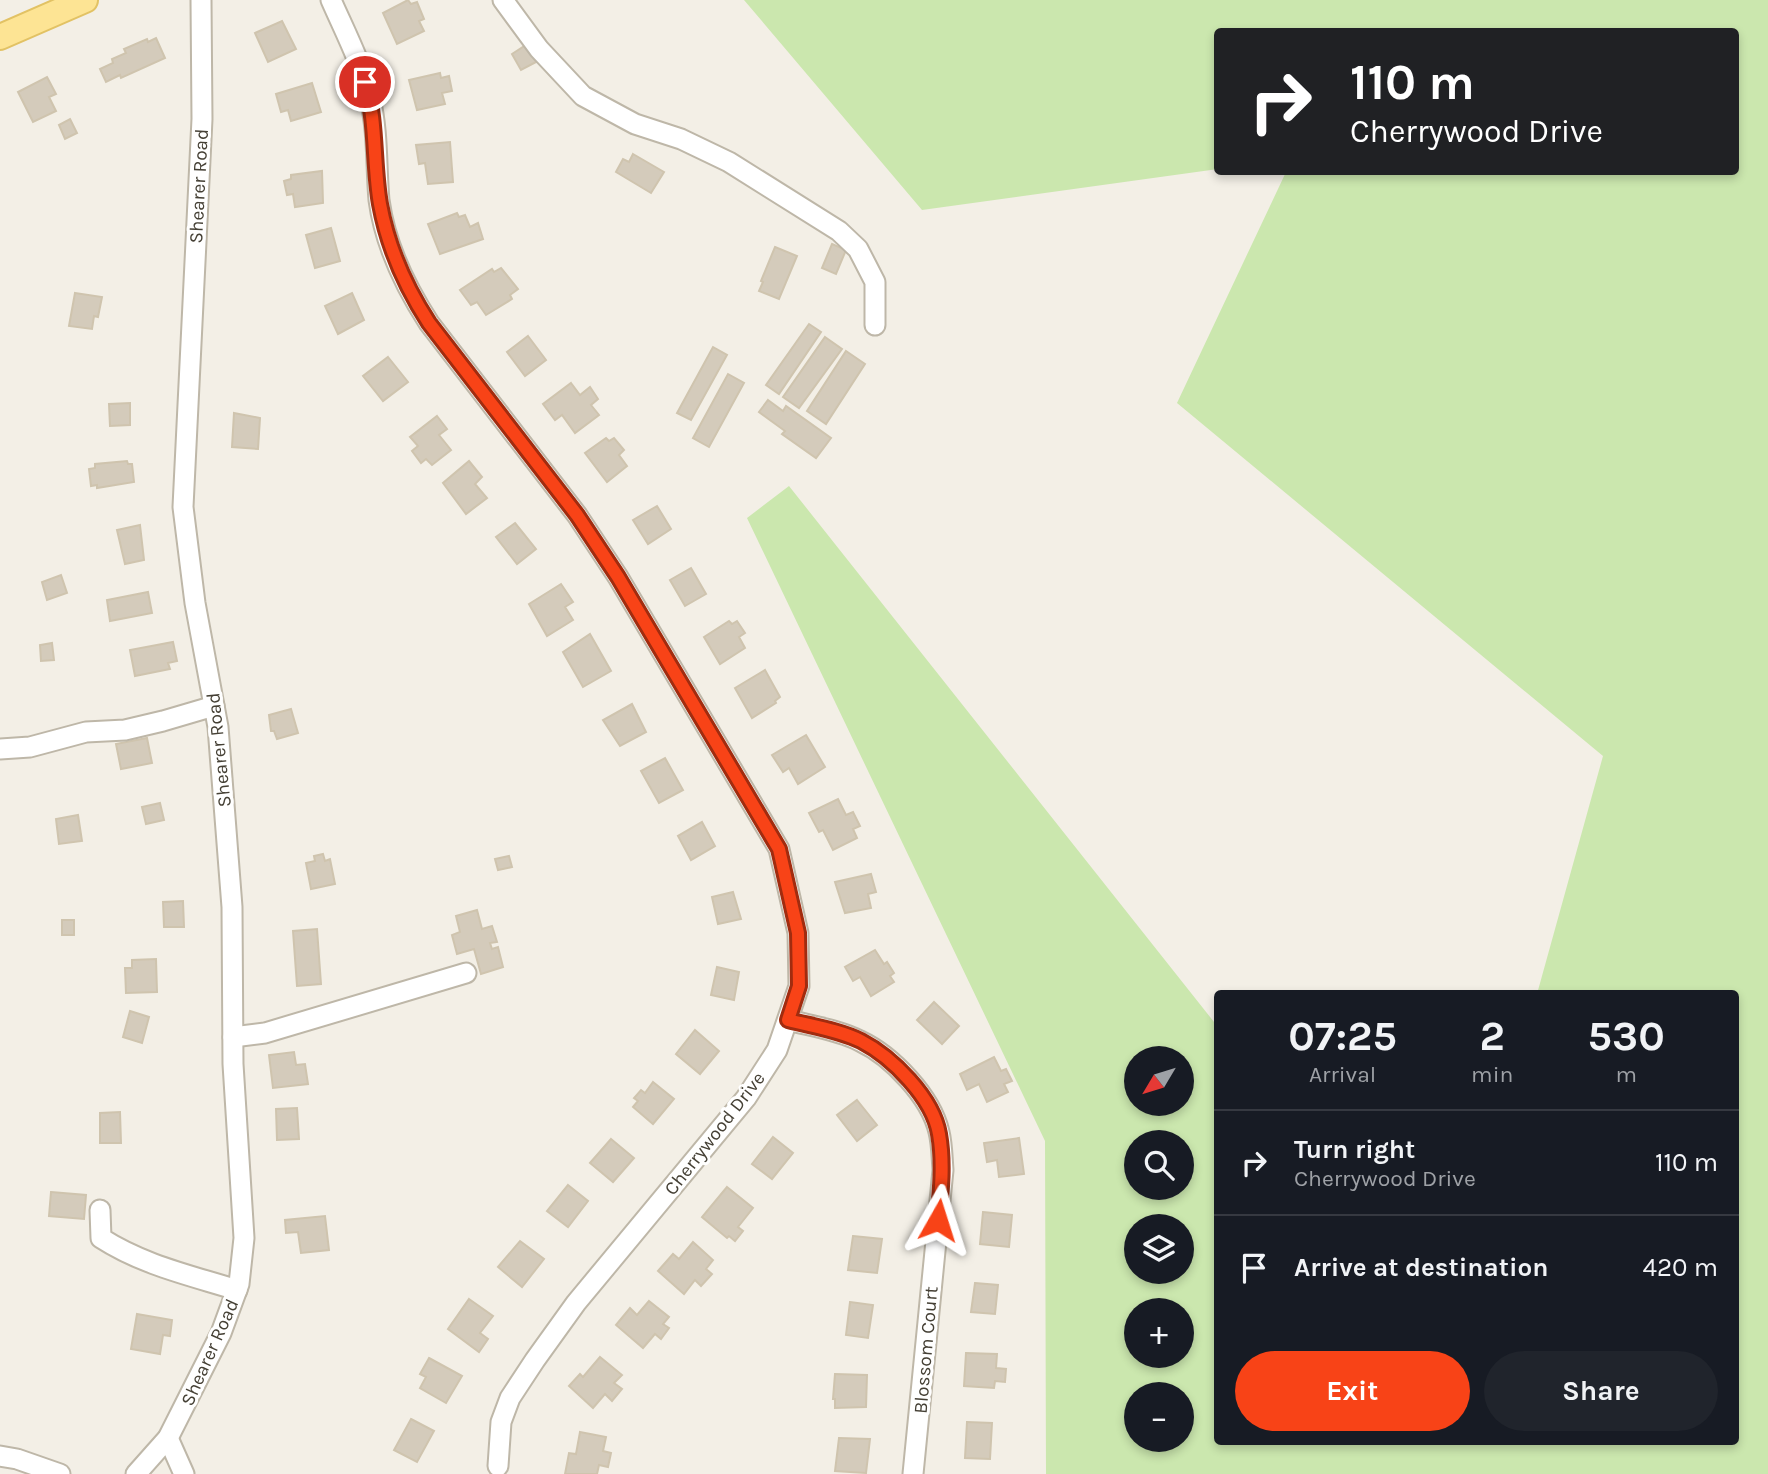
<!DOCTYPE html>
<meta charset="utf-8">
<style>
:root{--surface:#171b24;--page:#20242c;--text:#f1f3f6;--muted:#9ea1a6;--line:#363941;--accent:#f84317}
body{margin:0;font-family:Karla,sans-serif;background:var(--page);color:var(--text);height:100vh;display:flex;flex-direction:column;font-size:26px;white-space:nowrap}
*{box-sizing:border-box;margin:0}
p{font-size:23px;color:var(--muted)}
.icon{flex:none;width:38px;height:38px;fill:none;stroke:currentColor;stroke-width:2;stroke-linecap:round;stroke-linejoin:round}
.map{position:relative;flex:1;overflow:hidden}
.side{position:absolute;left:1214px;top:990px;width:525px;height:455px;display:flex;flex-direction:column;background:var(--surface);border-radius:7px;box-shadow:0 4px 10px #0003}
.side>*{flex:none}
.guide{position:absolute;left:1214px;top:28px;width:525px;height:147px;border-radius:7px;box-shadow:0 4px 10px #0003;background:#202124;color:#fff;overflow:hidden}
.needle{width:46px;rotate:232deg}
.buttons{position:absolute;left:1124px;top:1046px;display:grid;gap:14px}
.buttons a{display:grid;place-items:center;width:70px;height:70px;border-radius:50%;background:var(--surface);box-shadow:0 4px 10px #0003;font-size:35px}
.pin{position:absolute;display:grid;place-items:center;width:60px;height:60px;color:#fff;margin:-30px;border:4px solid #fff;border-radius:50%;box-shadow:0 2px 7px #0007}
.me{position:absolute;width:77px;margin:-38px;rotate:6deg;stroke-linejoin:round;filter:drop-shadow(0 0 5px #0008)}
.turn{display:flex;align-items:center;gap:24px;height:147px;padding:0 21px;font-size:32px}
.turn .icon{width:91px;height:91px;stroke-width:2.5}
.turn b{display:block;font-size:49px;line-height:60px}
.eta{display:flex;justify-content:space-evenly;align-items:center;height:119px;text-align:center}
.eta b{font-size:42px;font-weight:700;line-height:49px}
.primary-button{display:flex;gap:14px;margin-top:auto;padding:14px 21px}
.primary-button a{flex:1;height:80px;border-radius:42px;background:var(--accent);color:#fff;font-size:28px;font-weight:700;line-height:80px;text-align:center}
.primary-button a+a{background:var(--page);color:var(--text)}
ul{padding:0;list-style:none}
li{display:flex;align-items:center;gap:21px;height:105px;padding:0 21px;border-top:2px solid var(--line)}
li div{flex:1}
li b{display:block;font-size:26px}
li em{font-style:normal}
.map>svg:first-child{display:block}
.green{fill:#cbe7ae;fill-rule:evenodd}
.building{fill:#d4cbbb;stroke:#cfc4ae;stroke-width:2}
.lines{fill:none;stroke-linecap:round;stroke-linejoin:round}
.minor-casing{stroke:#beb7a8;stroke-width:23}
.major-casing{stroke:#e2c264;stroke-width:28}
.minor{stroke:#fff;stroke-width:19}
.major{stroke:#fde494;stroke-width:24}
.route-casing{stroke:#a12c0f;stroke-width:18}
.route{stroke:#f84317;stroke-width:12}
.labels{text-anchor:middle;stroke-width:6;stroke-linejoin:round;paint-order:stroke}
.street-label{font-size:19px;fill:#454035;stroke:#fff}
</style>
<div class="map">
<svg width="1768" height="1474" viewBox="0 0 1768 1474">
<rect width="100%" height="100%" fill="#f3efe6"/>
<!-- green -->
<path class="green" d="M744,0H1768V1474H1046L1045,1141L747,518L789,486L1218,1027V1442H1736V994H1537L1603,756L1177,403L1286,172H1736V32H1218V169L922,210ZM1136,1059H1181V1104H1136ZM1136,1143H1181V1188H1136ZM1136,1227H1181V1272H1136ZM1136,1311H1181V1356H1136ZM1136,1395H1181V1440H1136Z"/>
<!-- building -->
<g class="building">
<path d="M408,0L411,4L417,2L424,19L419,21L424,31L397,44L383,13Z"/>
<path d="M282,21L296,49L268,62L255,33Z"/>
<path d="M156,38L165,58L121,78L120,75L106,82L100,69L113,63L112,59L126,53L124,49L147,39L148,42Z"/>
<path d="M526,45L536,62L521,70L512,54Z"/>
<path d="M440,73L441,78L449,76L452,91L442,93L445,104L417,110L409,80Z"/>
<path d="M47,77L56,94L49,97L56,111L33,122L18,92Z"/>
<path d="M312,83L321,112L291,121L288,110L281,112L276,94Z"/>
<path d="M70,119L77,133L65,139L59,125Z"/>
<path d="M450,142L453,182L428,184L425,163L419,164L416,145Z"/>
<path d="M633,154L664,172L651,193L616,172L623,159L629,162Z"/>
<path d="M322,171L323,203L295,207L293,194L287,195L284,181L291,179V175Z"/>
<path d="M457,213L459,217L465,215L470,227L478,223L483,239L440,254L428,224Z"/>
<path d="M331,228L340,261L315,268L306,235Z"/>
<path d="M832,244L846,250L836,274L822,268Z"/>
<path d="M775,247L797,256L779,299L759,291L763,282L761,281Z"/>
<path d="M501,268L518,289L510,295L512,299L486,315L477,302L471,305L460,290L492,269L494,272Z"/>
<path d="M75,293L102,297L98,317L94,316L92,329L69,326Z"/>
<path d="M352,293L364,320L338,334L325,306Z"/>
<path d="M809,324L821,332L779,394L766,385Z"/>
<path d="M528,336L546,360L525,376L507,352Z"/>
<path d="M825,337L842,349L799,408L783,397Z"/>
<path d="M713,347L727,355L691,420L677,413Z"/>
<path d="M846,351L865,364L826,424L807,411Z"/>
<path d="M388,357L408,382L383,401L363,376Z"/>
<path d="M728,374L744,383L709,447L693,438Z"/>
<path d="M571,383L580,395L590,387L598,399L591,405L599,415L575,433L562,415L555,420L543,404Z"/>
<path d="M768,400L783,411L786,406L831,438L816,458L782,434L785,431L759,412Z"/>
<path d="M130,403V425L110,426L109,404Z"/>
<path d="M234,413L260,418L258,449L232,447Z"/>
<path d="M437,416L447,429L439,435L451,450L432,465L426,459L421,463L412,451L418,446L410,437Z"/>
<path d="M606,438L609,441L614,438L624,450L619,455L627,466L607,482L585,453Z"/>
<path d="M127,461L128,464H132L134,482L97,488V485L91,486L89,469L95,468V464Z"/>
<path d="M469,461L482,477L475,484L487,498L466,514L443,483Z"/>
<path d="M657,506L671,529L648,544L633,520Z"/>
<path d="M515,523L536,549L517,564L496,537Z"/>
<path d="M140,525L144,560L125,564L117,530Z"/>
<path d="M691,568L706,594L685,606L670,580Z"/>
<path d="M61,575L67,593L47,600L42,582Z"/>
<path d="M561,584L573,602L565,607L573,620L547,636L529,604Z"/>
<path d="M148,592L152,613L110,621L107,600Z"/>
<path d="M729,621L732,624L737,621L745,633L739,637L745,648L720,664L704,637Z"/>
<path d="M590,634L611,671L583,687L563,652Z"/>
<path d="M173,642L177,661L168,663L170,669L135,676L130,650Z"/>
<path d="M52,643L54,660L41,661L40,645Z"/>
<path d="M765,670L780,697L775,701L776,703L752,718L735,688Z"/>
<path d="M632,704L646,732L620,746L603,720Z"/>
<path d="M291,709L298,733L277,739L274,731H271L269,715Z"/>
<path d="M806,735L825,767L798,784L789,768L783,772L772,755Z"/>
<path d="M147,738L152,763L121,769L116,744Z"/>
<path d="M665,758L683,790L659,803L641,771Z"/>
<path d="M838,799L846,815L853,812L860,826L853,829L857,838L833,850L823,830L819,832L809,813Z"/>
<path d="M160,803L164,820L146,824L142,807Z"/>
<path d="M78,815L82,841L59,844L56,819Z"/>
<path d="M702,822L715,846L691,860L678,836Z"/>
<path d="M323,854L325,861L330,859L335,884L311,889L306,863L315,861L314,856Z"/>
<path d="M509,856L512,867L498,870L495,859Z"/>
<path d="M871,874L876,892L868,894L871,908L845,913L835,882Z"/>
<path d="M733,892L741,919L718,924L712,897Z"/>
<path d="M183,901L184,927H164L163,902Z"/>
<path d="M477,910L482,929L492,926L497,942L490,943L492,949L498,947L503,967L481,974L474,949L457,954L452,935L460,932L456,916Z"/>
<rect x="62" y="920" width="12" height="15"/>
<path d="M317,929L321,984L297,986L293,931Z"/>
<path d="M875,950L884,964L887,962L894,973L890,976L894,982L871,996L860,977L853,981L845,967Z"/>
<path d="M156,959L157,992L126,993L125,968H132V960Z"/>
<path d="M717,967L739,972L734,1000L711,995Z"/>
<path d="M934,1002L959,1026L942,1044L917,1020Z"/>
<path d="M130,1011L149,1017L142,1043L123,1037Z"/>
<path d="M695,1030L719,1051L700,1074L676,1054Z"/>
<path d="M294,1052L296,1065L305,1064L308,1084L273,1088L269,1055Z"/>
<path d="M994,1057L1001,1071L1006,1069L1012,1081L1004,1084L1008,1092L987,1102L979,1084L967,1090L960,1074Z"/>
<path d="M653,1082L674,1099L653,1124L633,1107L638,1101L634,1098L641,1090L645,1093Z"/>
<path d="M857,1100L877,1125L857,1141L837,1115Z"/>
<path d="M297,1108L299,1139L277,1140L276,1109Z"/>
<path d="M120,1112L121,1143H100V1113Z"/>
<path d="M773,1137L793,1153L772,1179L752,1164Z"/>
<path d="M1019,1138L1024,1174L999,1177L997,1160L987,1162L984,1143Z"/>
<path d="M611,1139L634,1158L613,1182L590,1163Z"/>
<path d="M568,1185L588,1201L568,1227L547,1211Z"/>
<path d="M727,1187L753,1208L738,1227L743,1231L735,1241L729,1236L727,1238L702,1217Z"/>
<path d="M51,1192L86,1195L84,1219L49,1216Z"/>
<path d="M983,1212L1012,1215L1009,1247L980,1244Z"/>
<path d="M325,1216L329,1250L301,1253L298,1232L286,1233L285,1220Z"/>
<path d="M853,1236L882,1239L877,1273L848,1270Z"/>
<path d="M520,1241L544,1259L522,1287L498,1267Z"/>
<path d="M693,1242L713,1260L706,1269L712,1274L701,1286L695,1280L684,1294L658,1271L673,1254L679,1259Z"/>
<path d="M975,1283L998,1285L995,1314L971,1312Z"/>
<path d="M469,1299L493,1316L480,1333L488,1339L479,1352L448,1329Z"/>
<path d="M649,1301L669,1317L663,1324L669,1328L661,1339L655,1334L643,1348L616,1325L630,1308L637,1315Z"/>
<path d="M850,1302L873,1305L868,1338L846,1335Z"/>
<path d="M137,1314L172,1320L170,1336L163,1335L160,1354L131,1349Z"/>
<path d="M966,1353L997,1354L996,1368L1006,1369L1005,1382L995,1381L994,1388L964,1386Z"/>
<path d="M600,1357L622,1375L614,1383L622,1389L612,1401L605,1394L593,1408L569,1386L580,1374L583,1377Z"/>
<path d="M429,1358L462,1376L446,1403L420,1388L426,1377L420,1374Z"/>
<path d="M835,1374L867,1375L866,1407L835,1408V1399H833Z"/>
<path d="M411,1419L434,1431L417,1462L394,1450Z"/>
<path d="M967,1422L992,1423L990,1459L965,1458Z"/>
<path d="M580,1432L606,1437L603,1451L611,1453L608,1467L599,1465L597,1474H565L569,1453L576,1454Z"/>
<path d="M839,1438L870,1439L866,1473L835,1471Z"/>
</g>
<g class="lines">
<!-- minor casing -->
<g class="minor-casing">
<g id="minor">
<path d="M331,0C345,32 362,64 370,99C378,131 376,167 379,200C385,245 405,286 429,323L577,515L618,577L779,849L798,933L799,986L777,1050L746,1098L576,1303L535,1360L510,1398L501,1422L498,1466"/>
<path d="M503,0L539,49L583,96L635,124L681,139L729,162L839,231L858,249L875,282V325"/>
<path d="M0,749L30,747L86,732L125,730L163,721L214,706"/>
<path d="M788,1020C811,1026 839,1030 860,1041C892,1056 931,1097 939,1132C942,1144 942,1158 943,1170L913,1474"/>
<path d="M233,1037L265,1033L466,973"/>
<path d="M100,1210L101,1238C143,1265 189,1275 237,1290"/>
<path d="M168,1438L184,1474"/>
<path d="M0,1456L17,1459L60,1474"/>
<path d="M136,1474L168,1438L221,1333L239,1284L244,1238L233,1064L232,907L218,727L195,603L183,507L202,119L201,0"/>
</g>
</g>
<!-- major casing -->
<g class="major-casing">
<path id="major" d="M0,37L85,0"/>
</g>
<!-- minor -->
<use href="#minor" class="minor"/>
<!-- major -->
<use href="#major" class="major"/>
</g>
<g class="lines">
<!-- route casing -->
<g class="route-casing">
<path id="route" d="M365,82C377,121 373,164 380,204C388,248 405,286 429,323L577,515L618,577L779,849L798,933L799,986L788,1020C811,1026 839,1030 861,1041C892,1057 933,1098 939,1134C944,1163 941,1191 938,1220"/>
</g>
<!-- route -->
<use href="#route" class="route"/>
</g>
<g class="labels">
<!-- street labels -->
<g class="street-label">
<text transform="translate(198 186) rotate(-87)" y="7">Shearer Road</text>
<text transform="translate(218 750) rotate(-96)" y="7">Shearer Road</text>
<text transform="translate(714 1133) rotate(-52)" y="7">Cherrywood Drive</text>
<text transform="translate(925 1350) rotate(-85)" y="7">Blossom Court</text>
<text transform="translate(209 1352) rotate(-66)" y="7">Shearer Road</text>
</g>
</g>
</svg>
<div class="buttons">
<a><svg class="needle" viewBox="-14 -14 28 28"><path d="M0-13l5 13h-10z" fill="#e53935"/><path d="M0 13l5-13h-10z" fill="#9ea1a6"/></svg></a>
<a><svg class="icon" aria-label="search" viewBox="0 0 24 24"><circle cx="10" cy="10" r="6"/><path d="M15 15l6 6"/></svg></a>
<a><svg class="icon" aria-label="layers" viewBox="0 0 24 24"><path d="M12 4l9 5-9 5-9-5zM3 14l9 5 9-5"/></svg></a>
<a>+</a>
<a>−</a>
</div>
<div class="pin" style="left:365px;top:82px;background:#d93025"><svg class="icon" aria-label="arrive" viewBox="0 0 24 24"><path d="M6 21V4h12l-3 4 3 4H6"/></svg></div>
<svg class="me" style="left:938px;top:1220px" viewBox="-20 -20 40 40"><path d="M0-17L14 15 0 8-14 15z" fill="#f84317" stroke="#fff" stroke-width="4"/></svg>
<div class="guide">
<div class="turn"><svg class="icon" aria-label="right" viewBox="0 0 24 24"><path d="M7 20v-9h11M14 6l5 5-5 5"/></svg><div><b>110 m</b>Cherrywood Drive</div></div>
</div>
<section class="side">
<div class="eta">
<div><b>07:25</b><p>Arrival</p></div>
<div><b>2</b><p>min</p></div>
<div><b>530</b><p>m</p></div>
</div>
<ul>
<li><svg class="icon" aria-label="right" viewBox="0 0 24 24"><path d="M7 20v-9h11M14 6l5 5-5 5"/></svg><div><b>Turn right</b><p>Cherrywood Drive</p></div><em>110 m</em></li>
<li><svg class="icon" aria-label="arrive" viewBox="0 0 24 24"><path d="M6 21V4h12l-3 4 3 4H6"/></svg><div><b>Arrive at destination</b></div><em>420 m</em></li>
</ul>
<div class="primary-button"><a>Exit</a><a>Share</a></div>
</section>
</div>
